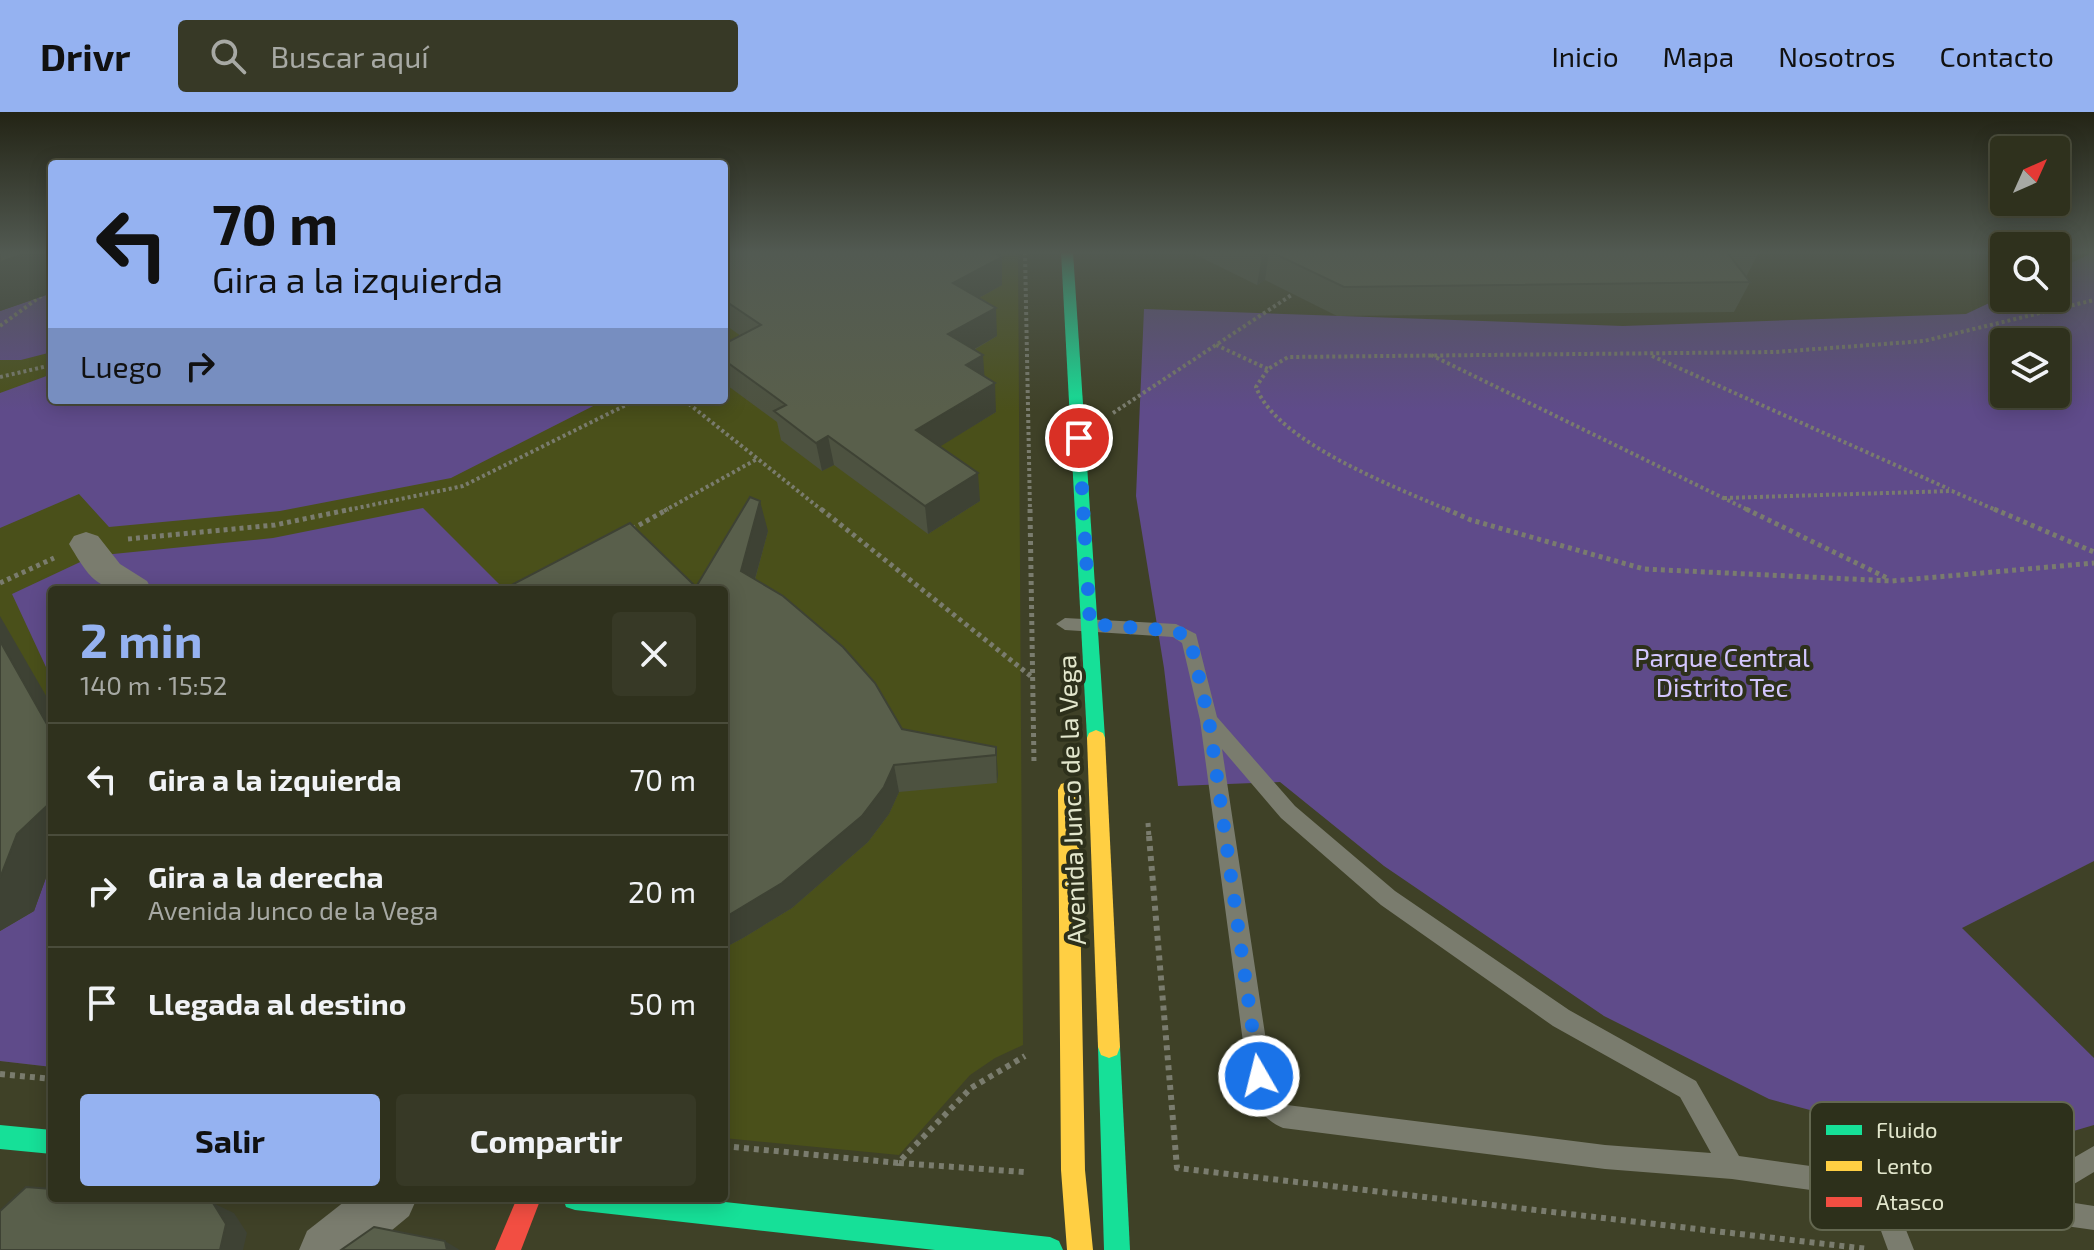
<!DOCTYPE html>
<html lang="es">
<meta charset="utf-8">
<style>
:root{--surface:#2f311d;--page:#373926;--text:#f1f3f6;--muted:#a7a9a4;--line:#4a4c3b;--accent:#95b2f1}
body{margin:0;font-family:"Exo 2",sans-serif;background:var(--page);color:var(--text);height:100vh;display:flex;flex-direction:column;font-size:30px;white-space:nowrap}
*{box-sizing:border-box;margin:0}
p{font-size:26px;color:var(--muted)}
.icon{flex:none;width:44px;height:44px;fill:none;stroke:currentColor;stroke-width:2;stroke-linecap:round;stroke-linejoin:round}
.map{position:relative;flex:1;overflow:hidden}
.panel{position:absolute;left:48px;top:474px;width:680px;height:616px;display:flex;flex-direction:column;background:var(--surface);border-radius:8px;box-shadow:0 4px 20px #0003,0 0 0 2px var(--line)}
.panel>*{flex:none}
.banner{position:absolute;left:48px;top:48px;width:680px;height:244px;border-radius:8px;box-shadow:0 4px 20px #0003,0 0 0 2px var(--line);background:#95b2f1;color:#111;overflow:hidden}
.needle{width:52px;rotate:45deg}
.tools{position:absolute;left:1990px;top:24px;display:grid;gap:16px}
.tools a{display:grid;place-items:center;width:80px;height:80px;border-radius:8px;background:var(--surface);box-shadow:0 4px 20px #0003,0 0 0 2px var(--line);font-size:40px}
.pin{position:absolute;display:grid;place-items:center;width:68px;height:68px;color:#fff;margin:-34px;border:4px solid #fff;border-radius:50%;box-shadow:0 2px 8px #0007}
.me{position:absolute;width:88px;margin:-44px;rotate:352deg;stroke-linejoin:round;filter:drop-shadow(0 0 6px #0008)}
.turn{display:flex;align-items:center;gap:28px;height:168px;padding:0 32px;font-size:36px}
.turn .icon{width:104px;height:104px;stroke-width:2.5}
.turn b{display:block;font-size:56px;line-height:68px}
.then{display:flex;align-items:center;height:76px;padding:0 32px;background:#0003;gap:16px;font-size:30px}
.round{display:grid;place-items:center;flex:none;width:84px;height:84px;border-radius:8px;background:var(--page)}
.head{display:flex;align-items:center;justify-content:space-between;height:136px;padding:0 32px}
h1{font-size:48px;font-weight:700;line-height:60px;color:var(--accent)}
.primary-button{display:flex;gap:16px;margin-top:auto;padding:16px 32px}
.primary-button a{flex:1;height:92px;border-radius:8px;background:var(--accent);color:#111;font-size:32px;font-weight:700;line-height:92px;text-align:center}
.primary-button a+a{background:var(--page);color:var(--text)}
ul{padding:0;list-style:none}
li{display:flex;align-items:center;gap:24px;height:112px;padding:0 32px;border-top:2px solid var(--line)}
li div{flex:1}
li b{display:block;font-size:30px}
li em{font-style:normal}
header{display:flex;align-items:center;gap:48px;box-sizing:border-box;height:112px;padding:0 40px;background:var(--accent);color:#111}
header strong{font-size:38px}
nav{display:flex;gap:44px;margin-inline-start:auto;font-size:28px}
.search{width:560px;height:72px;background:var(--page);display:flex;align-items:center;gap:20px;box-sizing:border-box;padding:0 28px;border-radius:8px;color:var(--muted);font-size:30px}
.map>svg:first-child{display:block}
.built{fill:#4a501a}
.green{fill:#5f4b8a;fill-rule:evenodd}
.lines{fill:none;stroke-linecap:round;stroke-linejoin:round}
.path-far2{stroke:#7a7c6e;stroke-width:4;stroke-dasharray:3 3;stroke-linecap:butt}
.path-far1{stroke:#7a7c6e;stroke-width:5;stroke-dasharray:4 4;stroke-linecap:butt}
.path{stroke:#7a7c6e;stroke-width:6;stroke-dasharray:5 5;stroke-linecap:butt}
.lane{fill:#7a7c6e;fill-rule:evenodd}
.street{fill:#7a7c6e;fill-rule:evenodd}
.fast{fill:#16e098;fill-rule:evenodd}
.slow{fill:#ffcf43;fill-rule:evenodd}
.jam{fill:#f24e42;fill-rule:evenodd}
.wall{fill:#4d5240}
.shaded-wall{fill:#3e4234}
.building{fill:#595f4b;stroke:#3e4234;stroke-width:2}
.route{stroke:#1a73e8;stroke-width:14;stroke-dasharray:0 25.2}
.labels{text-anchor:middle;stroke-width:8;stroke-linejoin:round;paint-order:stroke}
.park-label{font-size:26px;fill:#d3c6fe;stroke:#2d301b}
.street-label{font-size:26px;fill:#e2e6cc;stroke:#2d301b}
.key{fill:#2d301b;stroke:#636750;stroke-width:2}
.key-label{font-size:22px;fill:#e2e6cc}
</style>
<header>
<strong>Drivr</strong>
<div class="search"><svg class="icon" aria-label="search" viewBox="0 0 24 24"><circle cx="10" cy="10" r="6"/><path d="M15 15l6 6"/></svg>Buscar aquí</div>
<nav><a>Inicio</a><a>Mapa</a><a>Nosotros</a><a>Contacto</a></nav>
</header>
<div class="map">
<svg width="2094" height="1138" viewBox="0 0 2094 1138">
<rect width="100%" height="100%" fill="#3f4127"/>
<!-- built -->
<path class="built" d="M0,140H52V288H724V140H1018L1023,933L995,946L970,963L899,1043L724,1026V478H52V955L0,949Z"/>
<!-- green -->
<g class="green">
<path d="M2094,140V749L1962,816L2094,946V1013L1986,1045L1769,987L1604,904L1384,754L1280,670L1178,674L1164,556L1136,384L1144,197L1623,214L1966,202L2004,184L2056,186V158ZM2004,230H2056V282H2004Z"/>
<path d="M52,181V240L21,248H0V199Z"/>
<path d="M52,262V288H605L451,366L280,399L109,415L79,382L0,416V281Z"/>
<path d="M423,396L501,474L494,478H52V568L12,482L93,444L273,426Z"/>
<path d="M52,749V955L0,949V819L34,799Z"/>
</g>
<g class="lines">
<!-- path-far2 -->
<g class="path-far2">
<path d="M1025,140L1030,399"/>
<path d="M0,214L52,176"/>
<path d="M1216,233L1268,257"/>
<path d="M1431,243L1750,399"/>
<path d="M1652,244L1949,377"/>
<path d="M0,265L52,253"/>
<path d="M684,288L823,399"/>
<path d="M1113,301L1293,182"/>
<path d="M1724,386L1952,379L1998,399"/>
<path d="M343,399L463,374L636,288"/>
<path d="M664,399L757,347"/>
<path d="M1450,399C1396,375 1277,331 1256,275L1268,257L1288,245L1776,240L1924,229L2094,188"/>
</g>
<!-- path-far1 -->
<g class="path-far1">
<path d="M821,397L1032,565"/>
<path d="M1030,397L1034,652"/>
<path d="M1446,397L1471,408L1644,457L1892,469L2094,451"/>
<path d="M1746,397L1889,467"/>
<path d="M1994,397L2094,440"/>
<path d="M632,417L668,397"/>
<path d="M128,427L275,413L352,397"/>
<path d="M0,471L54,446"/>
<path d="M1148,711L1149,726"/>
</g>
<!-- path -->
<g class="path">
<path d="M1149,724L1177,1056L1868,1137"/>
<path d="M0,962L52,967"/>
<path d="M724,1034L898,1051L971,976L1025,944"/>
<path d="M899,1051L1024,1060"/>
</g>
<!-- lane -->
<path class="lane" d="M1065,506L1176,512L1196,522L1217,605L1295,694L1395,779L1569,898L1696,969L1739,1044L2011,1082L2094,1034V1060L2049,1087L2094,1094V1118L1895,1090L1914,1138H1888L1869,1086L1732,1067L1605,1057L1283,1016C1262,1007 1258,995 1249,975L1200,608L1182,531L1173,525L1065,518L1056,512ZM1222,637L1281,706L1381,793L1553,914L1680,985L1711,1041L1605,1033L1287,993L1277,986L1273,975Z"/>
<!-- street -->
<g class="street">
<path d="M86,420L98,424L120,452L147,469L152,478C101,478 96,478 69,432L74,424Z"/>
<path d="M349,1086H417L409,1104L368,1138H299L307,1119Z"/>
</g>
<!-- fast -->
<g class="fast">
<path d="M1061,140H1073L1105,626L1103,631H1089L1087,626Z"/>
<path d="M1109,924L1117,927L1120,935L1130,1138H1104L1098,935L1101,927Z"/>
<path d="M0,1013L52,1018V1042L0,1037Z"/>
<path d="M563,1086H688L1050,1125L1059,1129L1063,1138H935L575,1098L566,1095Z"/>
</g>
<!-- slow -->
<g class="slow">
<path d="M1096,618L1103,621L1105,626L1120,935L1117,943L1109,946L1101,943L1098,935L1087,626L1089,621Z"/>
<path d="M1068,670L1075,672L1078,678L1085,1058L1093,1138H1067L1061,1058L1058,678L1061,672Z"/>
</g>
<!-- jam -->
<path class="jam" d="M517,1086H541L521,1138H495Z"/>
</g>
<!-- wall -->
<g class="wall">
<path d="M724,140L1002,145V173L979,186L997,224L974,238L984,264L996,300L940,334L980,389L928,422L834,353L822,359L781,328L777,310L724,271V232L741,224L724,212Z"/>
<path d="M1190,140H1759L1746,165L1750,170L1734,200L1337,204L1265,168L1257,173Z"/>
<path d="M768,419L755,468L902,617L996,635L997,671L899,680L889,702L868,730L792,796L743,826L724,836V478H502L696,475Z"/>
</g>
<!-- shaded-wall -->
<g class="shaded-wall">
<path d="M30,140H52V181L0,199V150Z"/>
<path d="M1269,140L1265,168L1257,173L1262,144Z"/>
<path d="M1002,145V173L955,199L953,171Z"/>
<path d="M996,196L997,224L950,251L948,222Z"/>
<path d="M983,243L985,272L966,253Z"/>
<path d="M995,271L996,300L920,347L916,318Z"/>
<path d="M828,324L834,353L822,359L816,331Z"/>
<path d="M978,361L980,389L928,422L925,394Z"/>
<path d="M760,389L768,419L749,489L741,459Z"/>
<path d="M0,504L52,594V621L0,529Z"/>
<path d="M996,635L998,663L997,671L996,643Z"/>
<path d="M894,653L899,680L889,702L868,730L792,796L743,826L724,836V806Z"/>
<path d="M52,689V749L34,799L0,819V766L17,722Z"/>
<path d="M213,1091L234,1101L247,1121L243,1138H220Z"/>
<path d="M445,1129L460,1138H447Z"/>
</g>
<!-- building -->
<g class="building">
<path d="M0,140H30L0,150Z"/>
<path d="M724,140H992L1002,145L953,171L996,196L948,222L983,243L966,253L995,271L916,318L978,361L925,394L828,324L816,331L774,299L786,293L724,248V232L761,213L724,188Z"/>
<path d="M1254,140H1268L1262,144Z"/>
<path d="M1271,140H1727L1750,170L1344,175Z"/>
<path d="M750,385L760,389L741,459L783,484L843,535L875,571L902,617L996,635V643L894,653L884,675L862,704L782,771L724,806V478H502L630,411L696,475Z"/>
<path d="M0,529L52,621V689L17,722L0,766Z"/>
<path d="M26,1075L52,1077V1086H159L213,1091L226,1112L220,1138H0V1099Z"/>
<path d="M374,1115L445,1129L447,1138H341Z"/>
</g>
<!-- sky -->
<linearGradient id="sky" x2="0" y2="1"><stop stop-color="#232415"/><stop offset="0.47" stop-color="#525a52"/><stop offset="1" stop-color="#525a52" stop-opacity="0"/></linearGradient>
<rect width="2094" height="299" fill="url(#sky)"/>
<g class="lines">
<!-- route -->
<path class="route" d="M1079,326L1090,512L1176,519L1190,527L1209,608L1259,964"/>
</g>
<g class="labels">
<!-- park labels -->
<g class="park-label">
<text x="1722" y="555">Parque Central<tspan x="1722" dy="30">Distrito Tec</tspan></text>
</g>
<!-- street labels -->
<g class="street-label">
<text transform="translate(1072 688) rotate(-92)" y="9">Avenida Junco de la Vega</text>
</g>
</g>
<!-- legend -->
<rect x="1810" y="990" width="264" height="128" rx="12" class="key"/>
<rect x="1826" y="1013" width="36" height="10" fill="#16e098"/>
<rect x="1826" y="1049" width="36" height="10" fill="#ffcf43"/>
<rect x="1826" y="1085" width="36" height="10" fill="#f24e42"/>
<g class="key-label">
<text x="1876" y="1026">Fluido</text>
<text x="1876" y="1062">Lento</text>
<text x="1876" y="1098">Atasco</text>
</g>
</svg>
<div class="tools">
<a><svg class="needle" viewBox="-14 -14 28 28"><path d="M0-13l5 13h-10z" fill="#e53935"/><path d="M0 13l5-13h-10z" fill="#a7a9a4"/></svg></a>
<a><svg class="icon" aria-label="search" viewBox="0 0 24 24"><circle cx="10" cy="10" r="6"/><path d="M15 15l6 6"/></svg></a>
<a><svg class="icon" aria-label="layers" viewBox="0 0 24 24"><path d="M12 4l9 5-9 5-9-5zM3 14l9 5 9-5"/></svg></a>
</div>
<div class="pin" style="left:1079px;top:326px;background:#d93025"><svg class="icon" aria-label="arrive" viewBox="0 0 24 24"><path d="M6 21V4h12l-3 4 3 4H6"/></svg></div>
<svg class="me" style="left:1259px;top:964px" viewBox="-20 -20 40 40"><circle r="17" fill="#1a73e8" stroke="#fff" stroke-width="3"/><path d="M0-11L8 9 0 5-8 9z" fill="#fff"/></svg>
<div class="banner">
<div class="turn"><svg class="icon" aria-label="left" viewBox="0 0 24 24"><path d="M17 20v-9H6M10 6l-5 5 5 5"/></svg><div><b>70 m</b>Gira a la izquierda</div></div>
<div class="then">Luego<svg class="icon" aria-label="right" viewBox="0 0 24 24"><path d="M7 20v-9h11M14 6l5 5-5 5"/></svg></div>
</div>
<section class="panel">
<div class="head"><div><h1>2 min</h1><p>140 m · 15:52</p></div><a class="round"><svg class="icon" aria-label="close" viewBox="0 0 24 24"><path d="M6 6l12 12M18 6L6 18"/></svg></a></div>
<ul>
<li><svg class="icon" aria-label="left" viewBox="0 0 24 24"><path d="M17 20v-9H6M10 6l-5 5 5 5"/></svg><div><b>Gira a la izquierda</b></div><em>70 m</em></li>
<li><svg class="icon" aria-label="right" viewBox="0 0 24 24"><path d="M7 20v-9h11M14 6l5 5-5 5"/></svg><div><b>Gira a la derecha</b><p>Avenida Junco de la Vega</p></div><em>20 m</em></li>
<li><svg class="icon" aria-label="arrive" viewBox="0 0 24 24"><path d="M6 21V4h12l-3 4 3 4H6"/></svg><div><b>Llegada al destino</b></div><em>50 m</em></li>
</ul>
<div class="primary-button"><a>Salir</a><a>Compartir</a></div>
</section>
</div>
